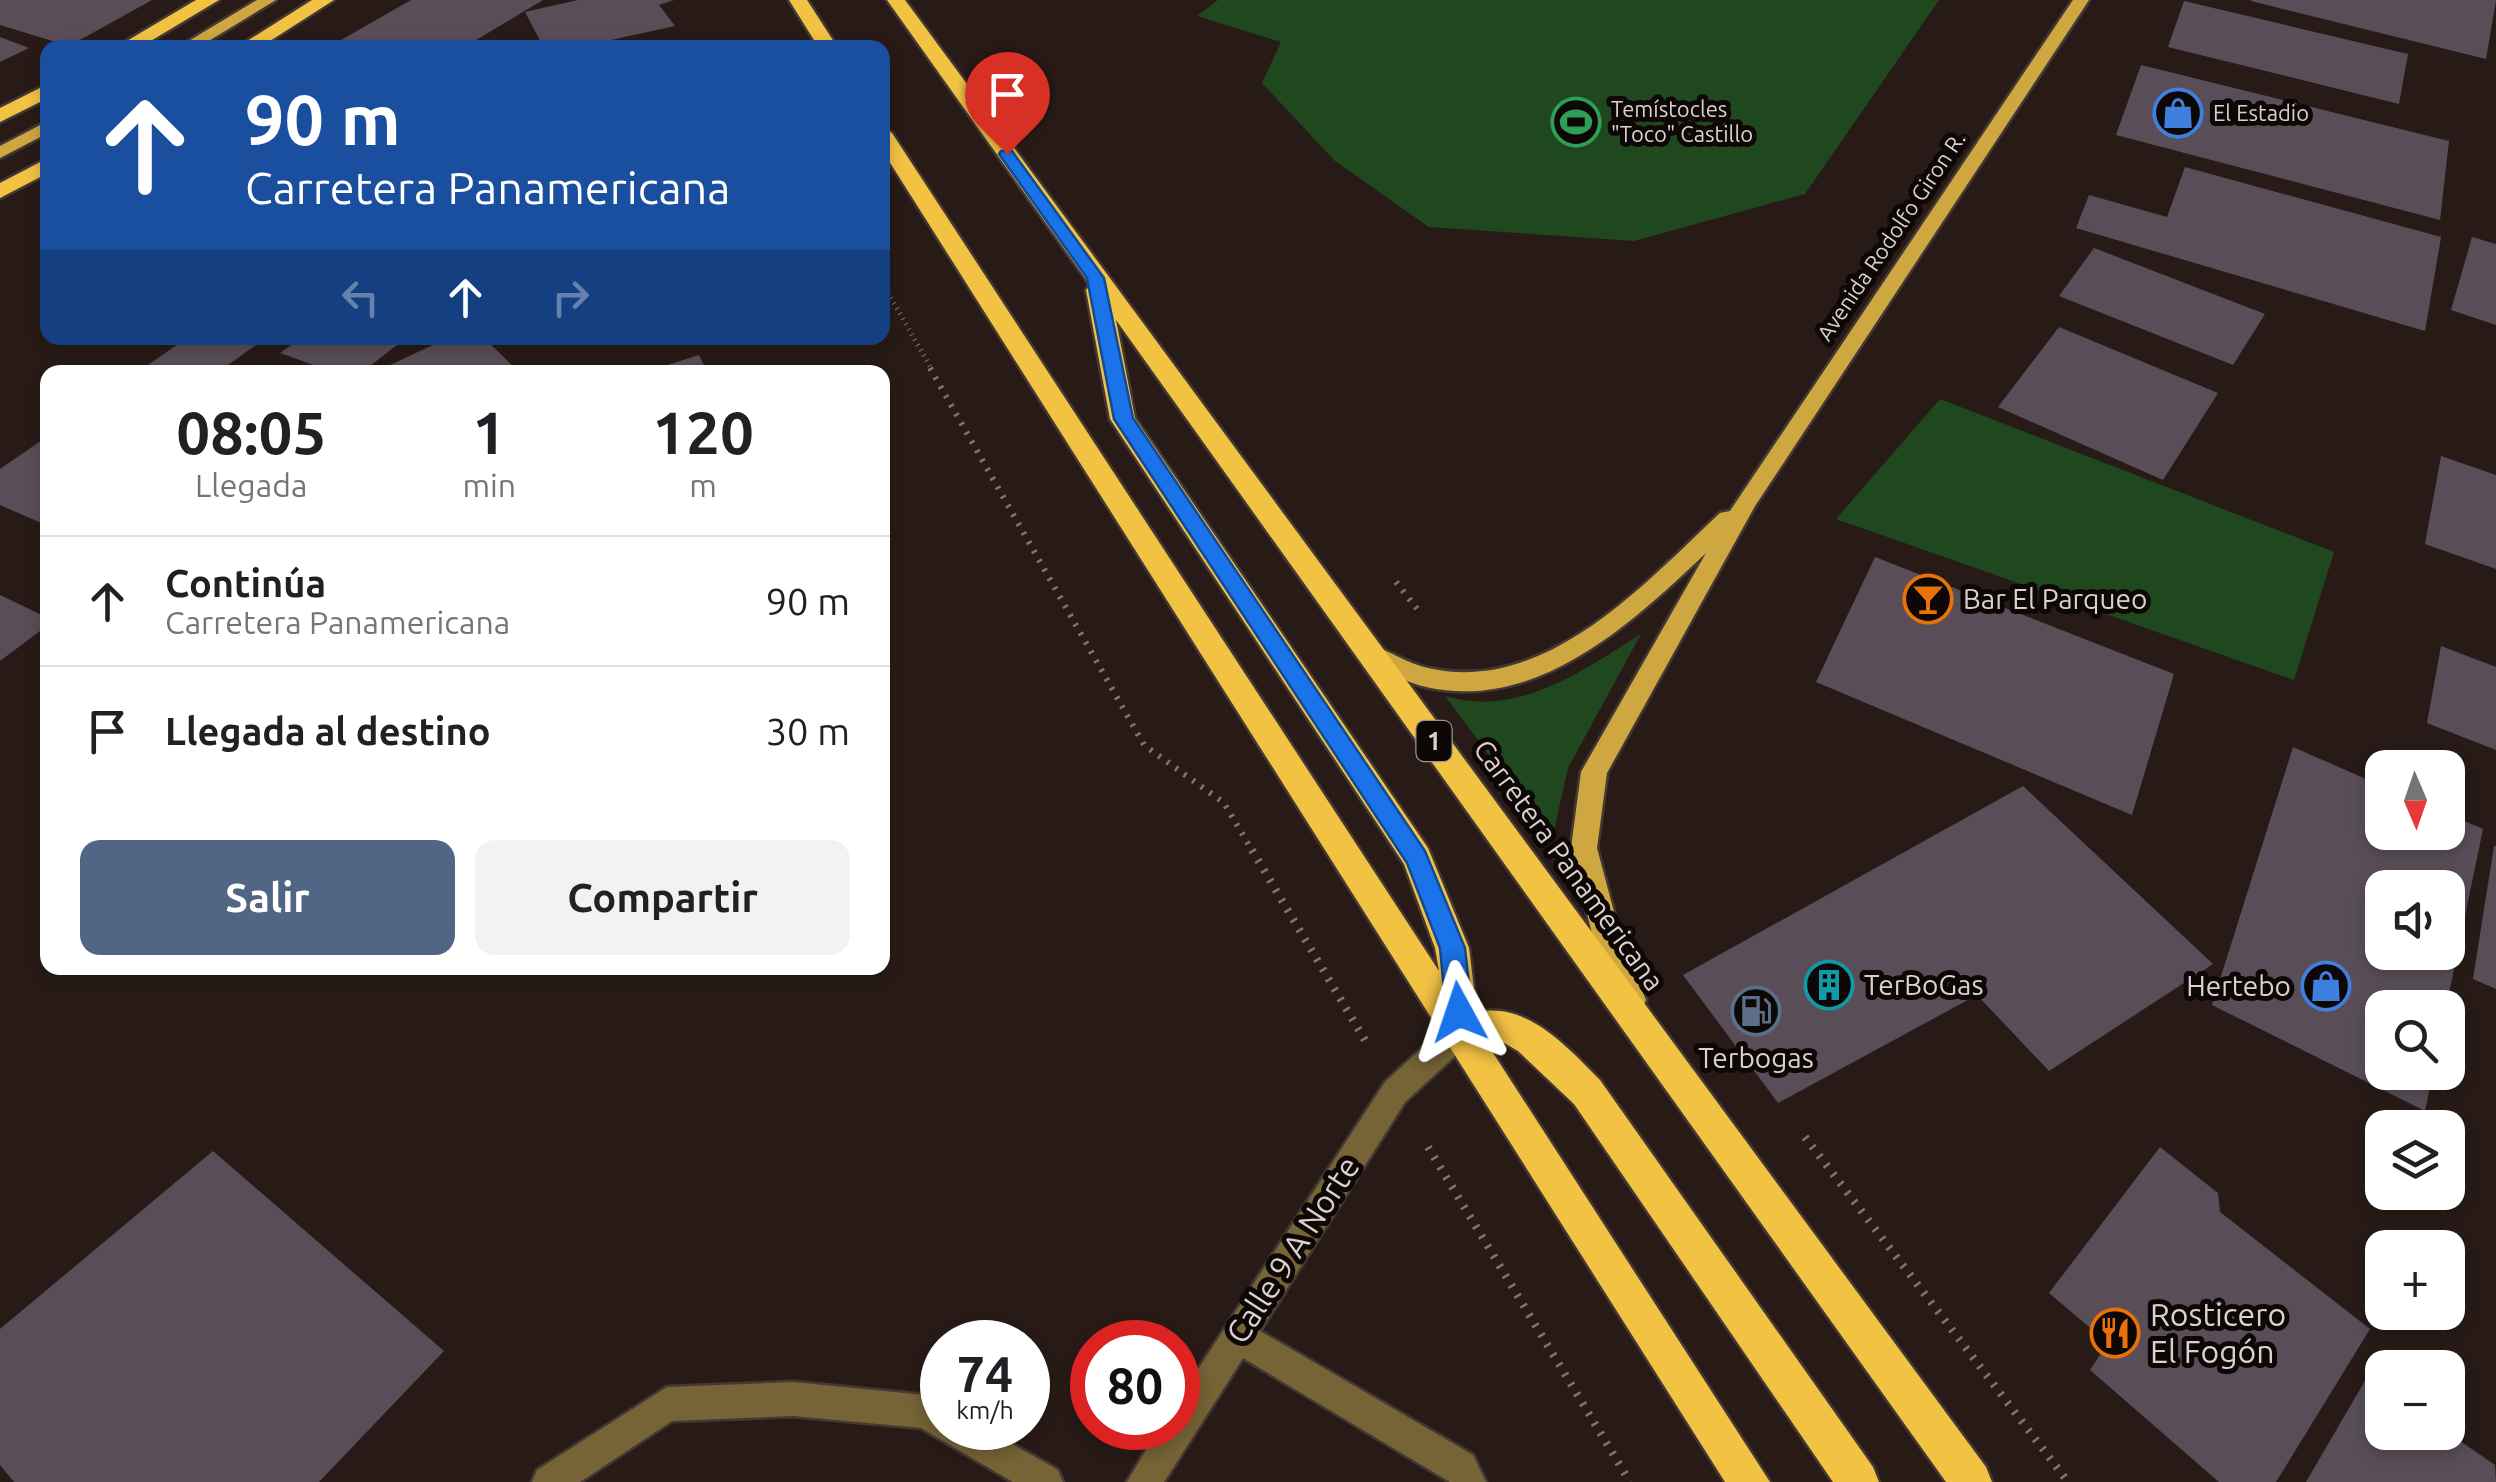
<!DOCTYPE html>
<html lang="es">
<meta charset="utf-8">
<style>
:root{--surface:#fff;--page:#f2f2f2;--text:#202124;--muted:#757577;--line:#e0e0e0;--accent:#516585}
body{margin:0;font-family:Ubuntu,sans-serif;background:var(--page);color:var(--text);height:100vh;display:flex;flex-direction:column;font-size:38px;white-space:nowrap}
*{box-sizing:border-box;margin:0}
p{font-size:32px;color:var(--muted)}
.icon{flex:none;width:55px;height:55px;fill:none;stroke:currentColor;stroke-width:2;stroke-linecap:round;stroke-linejoin:round}
.map{position:relative;flex:1;overflow:hidden}
.sheet{position:absolute;left:40px;top:365px;width:850px;height:610px;display:flex;flex-direction:column;background:var(--surface);border-radius:20px;box-shadow:0 5px 15px #0003}
.sheet>*{flex:none}
.hud{position:absolute;left:40px;top:40px;width:850px;height:305px;border-radius:20px;box-shadow:0 5px 15px #0003;background:#1a4fa0;color:#fff;overflow:hidden}
.needle{width:65px;rotate:178deg}
.controls{position:absolute;left:2365px;top:750px;display:grid;gap:20px}
.controls a{display:grid;place-items:center;width:100px;height:100px;border-radius:20px;background:var(--surface);box-shadow:0 5px 15px #0003;font-size:50px}
.speed{position:absolute;left:920px;top:1320px;display:flex;gap:20px;font-size:50px;font-weight:700;text-align:center}
.speed>*{display:grid;place-content:center;width:130px;height:130px;border-radius:50%;background:var(--surface);box-shadow:0 5px 15px #0003;line-height:1}
.speed small{font-size:25px;font-weight:400}
.speed .limit{border:15px solid #d22;background:#fff;color:#111}
.pin{position:absolute;display:grid;place-items:center;width:85px;height:85px;color:#fff;margin:-102px -42px;border-radius:50% 50% 50% 0;rotate:-45deg;box-shadow:0 0 10px #0007}
.pin .icon{rotate:45deg}
.me{position:absolute;width:110px;margin:-55px;rotate:355deg;stroke-linejoin:round;filter:drop-shadow(0 0 8px #0008)}
.turn{display:flex;align-items:center;gap:35px;height:210px;padding:0 40px;font-size:45px}
.turn .icon{width:130px;height:130px;stroke-width:2.5}
.turn b{display:block;font-size:70px;line-height:85px}
.lanes{display:flex;align-items:center;height:95px;padding:0 40px;background:#0003;justify-content:center;gap:50px;direction:ltr}
.lanes .off{opacity:.35}
.eta{display:flex;justify-content:space-evenly;align-items:center;height:170px;text-align:center}
.eta b{font-size:60px;font-weight:700;line-height:70px}
.primary-button{display:flex;gap:20px;margin-top:auto;padding:20px 40px}
.primary-button a{flex:1;height:115px;border-radius:20px;background:var(--accent);color:#fff;font-size:40px;font-weight:700;line-height:115px;text-align:center}
.primary-button a+a{background:var(--page);color:var(--text)}
ul{padding:0;list-style:none}
li{display:flex;align-items:center;gap:30px;height:130px;padding:0 40px;border-top:2px solid var(--line)}
li div{flex:1}
li b{display:block;font-size:38px}
li em{font-style:normal}
.map>svg:first-child{display:block}
.green{fill:#20481e}
.building{fill:#594e58;fill-rule:evenodd}
.lines{fill:none;stroke-linecap:round;stroke-linejoin:round}
.minor-casing{stroke:#443834;stroke-width:5}
.major-casing{stroke:#443834;stroke-width:5}
.highway-casing{stroke:#443834;stroke-width:5}
.path-far2{stroke:#7f7470;stroke-width:5;stroke-dasharray:1 5;stroke-linecap:butt}
.path-far1{stroke:#7f7470;stroke-width:6;stroke-dasharray:2.5 8;stroke-linecap:butt}
.path{stroke:#7f7470;stroke-width:8;stroke-dasharray:2.5 9;stroke-linecap:butt}
.minor{fill:#766336;fill-rule:evenodd}
.major{fill:#cfa741;fill-rule:evenodd}
.highway{fill:#f2c243;fill-rule:evenodd}
.route{fill:#1a73e8;stroke:#114b97;stroke-width:2.5}
.labels{text-anchor:middle;stroke-width:10;stroke-linejoin:round;paint-order:stroke}
.far-poi-label{font-size:22px;fill:#dad1ce;stroke:#0d0706;text-anchor:start}
.far-street-label{font-size:22px;fill:#dad1ce;stroke:#0d0706}
.shield{fill:#0d0706;stroke:#9c9492;stroke-width:2.5}
.shield-label{font-size:25px;font-weight:bold;fill:#dad1ce}
.poi-label{font-size:28px;fill:#dad1ce;stroke:#0d0706;text-anchor:start}
.street-label{font-size:28px;fill:#dad1ce;stroke:#0d0706}
.near-street-label{font-size:32px;fill:#dad1ce;stroke:#0d0706}
.near-poi-label{font-size:32px;fill:#dad1ce;stroke:#0d0706;text-anchor:start}
</style>
<div class="map">
<svg width="2496" height="1482" viewBox="0 0 2496 1482">
<rect width="100%" height="100%" fill="#281b17"/>
<!-- green -->
<g class="green">
<path d="M1218,0H1939L1805,194L1634,241L1429,227L1335,161L1262,83L1281,42L1197,16Z"/>
<path d="M1940,399L2334,552L2294,680L1836,519Z"/>
<path d="M1641,634L1568,768L1552,839L1445,696C1518,718 1582,671 1641,634Z"/>
</g>
<!-- building -->
<g class="building">
<path d="M0,0H152L69,46L0,25Z"/>
<path d="M411,0H543L463,48H327Z"/>
<path d="M578,0H674L659,5L675,26L574,48H544L525,12Z"/>
<path d="M2496,0L2486,59L2251,1V0Z"/>
<path d="M2184,1L2408,54L2399,104L2168,47Z"/>
<path d="M0,37L29,48L0,62Z"/>
<path d="M2141,65L2449,141L2440,220L2116,135Z"/>
<path d="M2185,167L2441,237L2425,331L2076,228L2089,195L2167,217Z"/>
<path d="M2472,237L2496,244V325L2451,310Z"/>
<path d="M2094,248L2265,314L2233,365L2059,296Z"/>
<path d="M2059,327L2218,393L2163,480L1998,407Z"/>
<path d="M169,338H266L218,372H138L181,342Z"/>
<path d="M301,338H406L362,372H333L280,353Z"/>
<path d="M448,338H484L515,368L506,372H375Z"/>
<path d="M699,355L707,372H645Z"/>
<path d="M48,436V526L0,505V469Z"/>
<path d="M2441,456L2496,475V569L2425,544Z"/>
<path d="M1875,557L2174,674L2132,815L1816,682Z"/>
<path d="M0,595L48,618V625L0,661Z"/>
<path d="M2441,646L2496,667V750L2427,723Z"/>
<path d="M2293,747L2382,786V832H2448V814L2483,829L2446,1008H2382V1072H2433L2425,1111L2212,1005ZM2382,888H2448V952H2382Z"/>
<path d="M2023,786L2213,964L2049,1071L1977,995L1778,1103L1683,975Z"/>
<path d="M2494,846H2496V989L2473,979Z"/>
<path d="M2160,1147L2218,1193L2220,1212L2370,1329L2276,1482H2219L2090,1370L2108,1343L2049,1293Z"/>
<path d="M213,1151L444,1351L319,1482H14L0,1465V1329Z"/>
<path d="M2366,1379L2382,1390V1432H2447L2495,1465L2496,1482H2306Z"/>
</g>
<g class="lines">
<!-- minor casing -->
<g class="minor-casing">
<g id="minor">
<path d="M1459,1019L1469,1023L1473,1033L1469,1043L1405,1102L1260,1331L1473,1455L1486,1482H1450L1243,1358L1164,1482H1127L1159,1428H1178V1400L1385,1082L1449,1023Z"/>
<path d="M793,1382L925,1395L942,1403V1428H984L1058,1470L1063,1482H1013L921,1428L793,1416L672,1421L580,1482H532L537,1470L667,1387Z"/>
</g>
</g>
<!-- major casing -->
<g class="major-casing">
<g id="major">
<path d="M257,0H276L197,48H177Z"/>
<path d="M2073,0H2089L1755,506L1607,773L1597,848L1621,938L1646,1000L1642,1009L1632,1013L1622,1009L1593,938L1571,848L1581,772L1706,553C1632,623 1538,712 1426,687C1404,682 1384,669 1363,661L1359,654L1363,647L1371,645C1390,651 1408,664 1428,668C1545,695 1643,585 1720,513L1730,511Z"/>
<path d="M48,121V133L0,158V146Z"/>
</g>
</g>
<!-- highway casing -->
<g class="highway-casing">
<g id="highway">
<path d="M196,0H219L139,48H115Z"/>
<path d="M312,0H334L259,48H236Z"/>
<path d="M789,0H807L838,48H819Z"/>
<path d="M887,0H905L1986,1467L1992,1482H1946L1116,320L1135,418L1428,848L1469,948L1477,1012C1528,1002 1567,1047 1600,1080L1873,1467L1879,1482H1833L1574,1104L1518,1051L1504,1043L1486,1042L1770,1482H1725L882,150V127L892,133L1439,971L1435,948L1404,864L1110,419L1086,290L1090,285Z"/>
<path d="M48,84V98L0,122V108Z"/>
<path d="M48,158V173L0,198V183Z"/>
</g>
</g>
<!-- path-far2 -->
<path class="path-far2" d="M882,282L932,370"/>
<!-- path-far1 -->
<g class="path-far1">
<path d="M930,368L1144,745L1224,803L1253,852"/>
<path d="M1396,582L1422,615"/>
</g>
<!-- path -->
<g class="path">
<path d="M1252,850L1366,1042"/>
<path d="M1805,1137L2068,1482"/>
<path d="M1428,1147L1630,1482"/>
</g>
<!-- minor -->
<use href="#minor" class="minor"/>
<!-- major -->
<use href="#major" class="major"/>
<!-- highway -->
<use href="#highway" class="highway"/>
</g>
<!-- route -->
<path class="route" d="M1001,151H1012L1104,278L1133,418L1425,851L1465,948L1472,1012L1468,1021L1459,1024L1450,1021L1446,1012L1440,948L1407,863L1114,419L1087,278L999,154Z"/>
<!-- icons -->
<defs>
<g id="shop-ring" transform="scale(2.5)"><circle r="9.5" fill="#0d0706" stroke="#3f7fe0" stroke-width="1.5"/><path d="M-5-2.5h2.3a2.7 3.5 0 0 1 5.4 0H5L5.5 6h-11ZM-1.5-2.5h3a1.5 2.3 0 0 0-3 0Z" fill="#3f7fe0"/></g>
<g id="stadium-ring" transform="scale(2.5)"><circle r="9.5" fill="#0d0706" stroke="#2e9e5b" stroke-width="1.5"/><path d="M0-5a6.5 5 0 1 0 0 10a6.5 5 0 1 0 0-10ZM-3.5-1.8h7v3.6h-7Z" fill="#2e9e5b"/></g>
<g id="bar-ring" transform="scale(2.5)"><circle r="9.5" fill="#0d0706" stroke="#e8710a" stroke-width="1.5"/><path d="M-6-5H6L.8 .8V4.5H3.5V6h-7V4.5H-.8V.8Z" fill="#e8710a"/></g>
<g id="building-ring" transform="scale(2.5)"><circle r="9.5" fill="#0d0706" stroke="#0f9aa8" stroke-width="1.5"/><path d="M-4-6H4V6H1V3H-1V6H-4ZM-2.5-4.3h1.7v1.8h-1.7ZM.8-4.3h1.7v1.8H.8ZM-2.5-1h1.7V.8h-1.7ZM.8-1h1.7V.8H.8Z" fill="#0f9aa8"/></g>
<g id="fuel-ring" transform="scale(2.5)"><circle r="9.5" fill="#0d0706" stroke="#5c6f8a" stroke-width="1.5"/><path d="M-5.5-6h7V0h2V4h1.3V-2.5L3-4.5l.8-.8L6-3V5H2.5V1h-1V6h-7ZM-4.2-4.7v3.2H.2V-4.7Z" fill="#5c6f8a"/></g>
<g id="restaurant-ring" transform="scale(2.5)"><circle r="9.5" fill="#0d0706" stroke="#e8710a" stroke-width="1.5"/><path d="M-5-6h1v4h1v-4h1v4h1v-4h1v5L-1.5 .5V6h-2V.5L-5-1ZM5-6V6H3V1.5H1.5Q1.5-4 5-6Z" fill="#e8710a"/></g>
</defs>
<g fill-rule="evenodd">
<use href="#shop-ring" x="2178" y="113"/>
<use href="#stadium-ring" x="1576" y="122"/>
<use href="#bar-ring" x="1928" y="599"/>
<use href="#building-ring" x="1829" y="985"/>
<use href="#shop-ring" x="2326" y="986"/>
<use href="#fuel-ring" x="1756" y="1011"/>
<use href="#restaurant-ring" x="2115" y="1333"/>
</g>
<g class="labels">
<!-- far-poi labels -->
<g class="far-poi-label">
<text x="1611" y="117">Temístocles<tspan x="1611" dy="25">"Toco" Castillo</tspan></text>
<text x="2213" y="121">El Estadio</text>
</g>
<!-- far-street labels -->
<g class="far-street-label">
<text transform="translate(1891 236) rotate(-56)" y="8">Avenida Rodolfo Giron R.</text>
</g>
<!-- shield labels -->
<rect class="shield" x="1416.5" y="721" width="35" height="40" rx="8"/>
<g class="shield-label">
<text x="1434" y="750">1</text>
</g>
<!-- poi labels -->
<g class="poi-label">
<text x="1963" y="609">Bar El Parqueo</text>
<text x="1864" y="995">TerBoGas</text>
<text x="2291" y="996" text-anchor="end">Hertebo</text>
<text x="1756" y="1068" text-anchor="middle">Terbogas</text>
</g>
<!-- street labels -->
<g class="street-label">
<text transform="translate(1569 865) rotate(54)" y="10">Carretera Panamericana</text>
</g>
<!-- near-street labels -->
<g class="near-street-label">
<text transform="translate(1293 1250) rotate(-57)" y="11">Calle 9 A Norte</text>
</g>
<!-- near-poi labels -->
<g class="near-poi-label">
<text x="2150" y="1326">Rosticero<tspan x="2150" dy="37">El Fogón</tspan></text>
</g>
</g>
</svg>
<div class="controls">
<a><svg class="needle" viewBox="-14 -14 28 28"><path d="M0-13l5 13h-10z" fill="#e53935"/><path d="M0 13l5-13h-10z" fill="#757577"/></svg></a>
<a><svg class="icon" aria-label="sound" viewBox="0 0 24 24"><path d="M4 9h4l5-4v14l-5-4H4zM17 9q2 3 0 6"/></svg></a>
<a><svg class="icon" aria-label="search" viewBox="0 0 24 24"><circle cx="10" cy="10" r="6"/><path d="M15 15l6 6"/></svg></a>
<a><svg class="icon" aria-label="layers" viewBox="0 0 24 24"><path d="M12 4l9 5-9 5-9-5zM3 14l9 5 9-5"/></svg></a>
<a>+</a>
<a>−</a>
</div>
<div class="speed"><div>74<small>km/h</small></div><div class="limit">80</div></div>
<div class="pin" style="left:1007px;top:154px;background:#d93025"><svg class="icon" aria-label="arrive" viewBox="0 0 24 24"><path d="M6 21V4h12l-3 4 3 4H6"/></svg></div>
<svg class="me" style="left:1459px;top:1012px" viewBox="-20 -20 40 40"><path d="M0-17L14 15 0 8-14 15z" fill="#1a73e8" stroke="#fff" stroke-width="4"/></svg>
<div class="hud">
<div class="turn"><svg class="icon" aria-label="ahead" viewBox="0 0 24 24"><path d="M12 20V5M6 11l6-6 6 6"/></svg><div><b>90 m</b>Carretera Panamericana</div></div>
<div class="lanes"><svg class="icon off" aria-label="left" viewBox="0 0 24 24"><path d="M17 20v-9H6M10 6l-5 5 5 5"/></svg><svg class="icon" aria-label="ahead" viewBox="0 0 24 24"><path d="M12 20V5M6 11l6-6 6 6"/></svg><svg class="icon off" aria-label="right" viewBox="0 0 24 24"><path d="M7 20v-9h11M14 6l5 5-5 5"/></svg></div>
</div>
<section class="sheet">
<div class="eta">
<div><b>08:05</b><p>Llegada</p></div>
<div><b>1</b><p>min</p></div>
<div><b>120</b><p>m</p></div>
</div>
<ul>
<li><svg class="icon" aria-label="ahead" viewBox="0 0 24 24"><path d="M12 20V5M6 11l6-6 6 6"/></svg><div><b>Continúa</b><p>Carretera Panamericana</p></div><em>90 m</em></li>
<li><svg class="icon" aria-label="arrive" viewBox="0 0 24 24"><path d="M6 21V4h12l-3 4 3 4H6"/></svg><div><b>Llegada al destino</b></div><em>30 m</em></li>
</ul>
<div class="primary-button"><a>Salir</a><a>Compartir</a></div>
</section>
</div>
